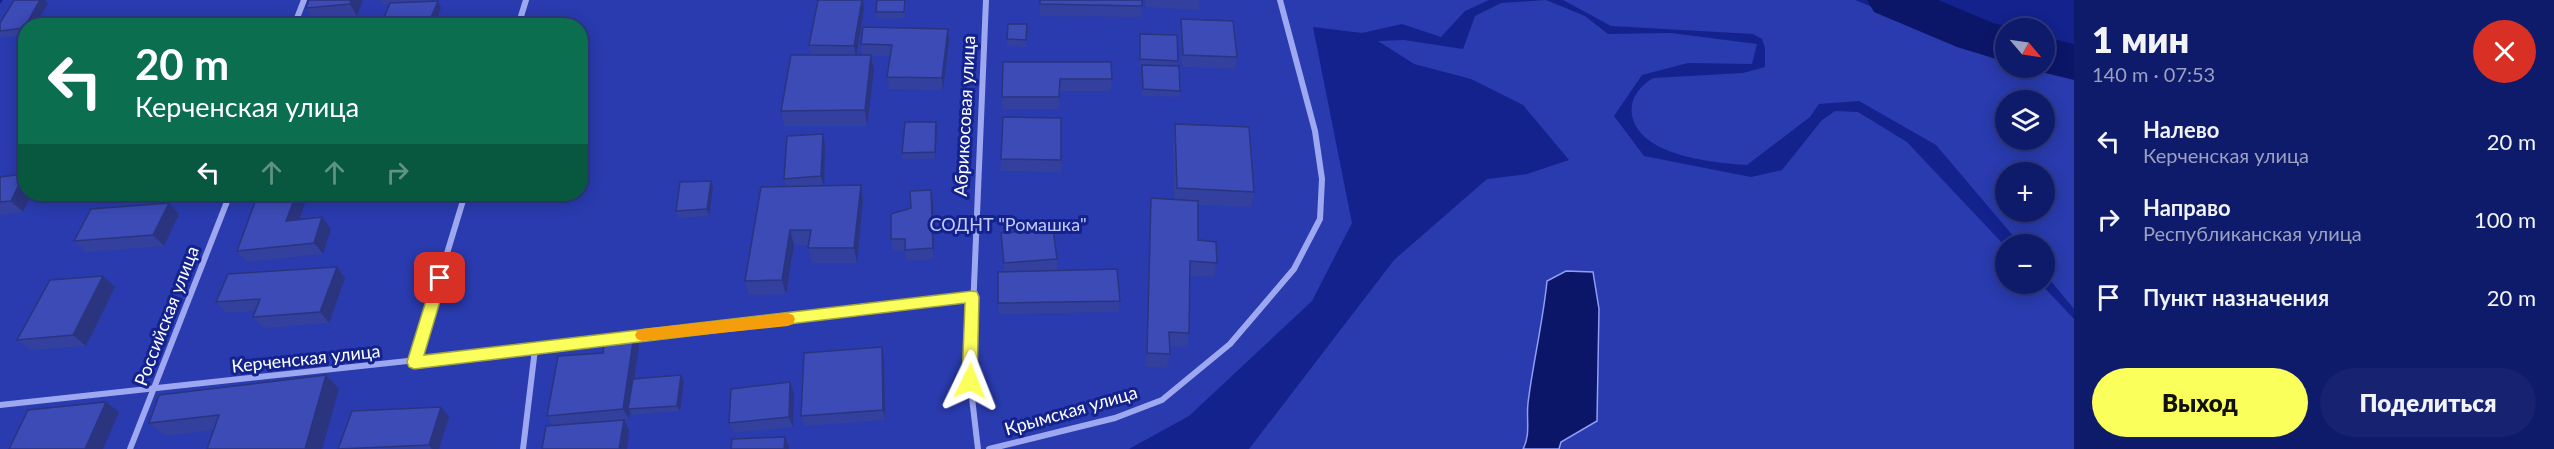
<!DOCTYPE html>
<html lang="ru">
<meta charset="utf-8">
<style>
:root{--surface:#0e1a6a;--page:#172370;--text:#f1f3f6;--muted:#9ba1c1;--line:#2e387e;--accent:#fbff5c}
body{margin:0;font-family:Lato,sans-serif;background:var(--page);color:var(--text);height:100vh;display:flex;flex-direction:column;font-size:22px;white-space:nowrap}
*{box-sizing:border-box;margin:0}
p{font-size:20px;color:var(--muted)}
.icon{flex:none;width:33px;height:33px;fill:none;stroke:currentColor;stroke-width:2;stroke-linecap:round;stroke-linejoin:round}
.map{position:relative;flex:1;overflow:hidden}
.side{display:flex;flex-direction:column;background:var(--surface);width:480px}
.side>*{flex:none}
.banner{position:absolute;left:18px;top:18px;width:570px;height:183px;border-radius:24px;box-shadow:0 3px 15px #0003,0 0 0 2px var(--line);background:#0b6e4f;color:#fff;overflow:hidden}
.needle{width:39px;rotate:119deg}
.fabs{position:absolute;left:1995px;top:18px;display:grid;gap:12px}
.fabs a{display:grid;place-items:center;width:60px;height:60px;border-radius:50%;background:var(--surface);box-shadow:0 3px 15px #0003,0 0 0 2px var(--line);font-size:30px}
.pin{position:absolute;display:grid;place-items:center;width:51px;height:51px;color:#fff;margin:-26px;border-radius:12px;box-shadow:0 3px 9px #0006}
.me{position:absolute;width:66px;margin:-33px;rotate:2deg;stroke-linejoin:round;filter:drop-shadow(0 0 4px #0008)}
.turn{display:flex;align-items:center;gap:21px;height:126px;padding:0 18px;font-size:27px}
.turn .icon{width:78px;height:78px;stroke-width:2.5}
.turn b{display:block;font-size:42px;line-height:51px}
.lanes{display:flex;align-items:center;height:57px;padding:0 18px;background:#0003;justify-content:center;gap:30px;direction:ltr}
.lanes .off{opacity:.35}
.round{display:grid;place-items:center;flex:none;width:63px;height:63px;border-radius:32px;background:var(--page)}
.head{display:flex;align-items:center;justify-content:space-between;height:102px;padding:0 18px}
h1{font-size:36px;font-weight:800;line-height:45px}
.cta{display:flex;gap:12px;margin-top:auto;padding:12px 18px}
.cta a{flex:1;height:69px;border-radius:36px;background:var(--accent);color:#111;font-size:24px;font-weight:800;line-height:69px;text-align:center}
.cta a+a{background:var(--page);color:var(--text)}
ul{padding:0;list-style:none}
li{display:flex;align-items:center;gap:18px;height:78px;padding:0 18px}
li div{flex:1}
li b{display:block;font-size:22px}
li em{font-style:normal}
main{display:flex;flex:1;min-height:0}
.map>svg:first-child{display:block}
.green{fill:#293bae;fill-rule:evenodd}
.water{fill:#0c1669;stroke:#8f9ef4;stroke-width:1.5}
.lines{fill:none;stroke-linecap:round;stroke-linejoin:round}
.river{fill:#0c1669;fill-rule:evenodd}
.minor{stroke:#9da8f1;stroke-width:6}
.wall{fill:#34409d}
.shaded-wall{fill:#2a347f}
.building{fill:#3c4bb6;stroke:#2a347f;stroke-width:1.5}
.route{fill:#fbff5c;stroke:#a3a63c;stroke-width:1.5}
.slow{fill:#f59e0b}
.labels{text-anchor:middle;stroke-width:6;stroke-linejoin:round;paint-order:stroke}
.street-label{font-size:18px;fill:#fff;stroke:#13228d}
.park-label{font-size:18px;fill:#c4cbfc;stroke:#13228d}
</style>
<main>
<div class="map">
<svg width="2074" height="449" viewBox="0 0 2074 449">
<rect width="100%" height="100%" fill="#13228d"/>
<!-- green -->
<g class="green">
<path d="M3,0H1489L1465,11L1441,37L1402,24L1362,33L1313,27L1352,223L1312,301L1189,416L1129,449H0V4ZM26,26H580V194H26Z"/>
<path d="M1546,0L1585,16L1608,34L1671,33L1757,44L1752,64L1688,63L1642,75L1614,116L1644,156L1751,177L1782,170L1822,120L1835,111L1858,112L1907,142L2005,246L2006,284H2041L2074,319V449H1559L1560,442L1597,420L1599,309L1547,281C1543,322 1533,362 1528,403C1526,419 1531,434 1523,449H1249L1394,260L1487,179L1527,174L1569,160L1523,105L1471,79L1414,64L1378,41L1404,40L1463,49L1475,16L1501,3Z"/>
<path d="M1563,0H1855L1975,49L2005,57L2006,68L2045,67L2074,75V309L2045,274L2044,244H2020L1936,145L1859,101L1819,104L1810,117L1747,165C1714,163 1639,156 1632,115C1629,99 1640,86 1653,78L1743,73L1765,67V48L1762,39L1753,34L1611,26ZM2044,100V140H2006V100ZM2006,172H2044V212H2006Z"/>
</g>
<!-- water -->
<path class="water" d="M1566,271L1593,272L1599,309L1597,421L1561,442L1559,449H1523C1531,434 1526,419 1528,403C1533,362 1543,322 1547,281Z"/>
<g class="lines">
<!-- river -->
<g class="river">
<path d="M1867,0H1938L1993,23L2014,28H2006V62L1957,47L1874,12Z"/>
<path d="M2044,37L2074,44V80L2025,68H2044Z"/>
</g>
<!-- minor -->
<g class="minor">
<path d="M294,26L304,0"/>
<path d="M518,26L526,0"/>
<path d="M627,337L972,297"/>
<path d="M414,362L465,194"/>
<path d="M0,405L611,339"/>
<path d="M130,449L230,194"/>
<path d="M523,449L535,349"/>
<path d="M978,449L970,381L986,0"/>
<path d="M989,449L1115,418L1162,400L1230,344L1294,269L1320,219L1322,179L1315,131L1280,0"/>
</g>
</g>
<!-- wall -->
<g class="wall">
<path d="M14,0H45L48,3L26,26V35L1,38L0,37V23Z"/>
<path d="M309,0H363L357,16L313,20L306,8Z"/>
<path d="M380,0H438L401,3L438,1L441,8L434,26H384L382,23L390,4H383Z"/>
<path d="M818,0H863L864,9L857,55H862L861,44L948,29L949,41L943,90L889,89L887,77L890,56H872L874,70L867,126H784L781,111L811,55L809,45Z"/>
<path d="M1040,0L1142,6L1141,17L1040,16Z"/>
<path d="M1146,0H1200L1199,10L1146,7Z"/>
<path d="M906,3L905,18L877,19L876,12Z"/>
<path d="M1181,19L1237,57L1235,69L1182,67L1180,31Z"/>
<path d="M1027,24L1026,47L1007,46V39Z"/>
<path d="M1140,34L1178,61L1177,66L1180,91V97L1142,96V66H1140Z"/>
<path d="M1003,62L1112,79L1111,91H1059V109H1002Z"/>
<path d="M1061,118V172L1001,171V159Z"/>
<path d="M1175,124L1254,192L1251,207L1198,205V240L1217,263L1214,277L1189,276V333L1187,347L1169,346L1170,354L1167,368L1146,367L1150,213L1151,198L1174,199L1173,139Z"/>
<path d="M937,128L935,159H903L902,153Z"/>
<path d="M823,134L825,145L824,186L861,185L863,200L857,263H812L808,248L809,245H794L786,294L749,295L745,281L786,186L784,179Z"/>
<path d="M24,174L26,175V194H32L23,212L0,215V177Z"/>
<path d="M713,187L709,216L678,218L676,211Z"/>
<path d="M931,190L933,201L934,259L906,261L905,250L893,251L891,239L911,208Z"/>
<path d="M258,194H302L306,200L300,220L331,229L323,254L247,262L237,251Z"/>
<path d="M169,203L179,214L164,246L86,252L74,241Z"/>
<path d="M1001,233L1057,259V270L1120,301L1119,312L999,314L998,303L1004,271Z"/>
<path d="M337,267L345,278L329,323L263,328L253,317L255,311L227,313L216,302Z"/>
<path d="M103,276L115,287L86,346L31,350L17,340Z"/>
<path d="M639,346L634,379L681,375L684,381L680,411L632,415L630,412L629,419L598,422L629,430L553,426L547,416L603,353Z"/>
<path d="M884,358L885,420L804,426L801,416Z"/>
<path d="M326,375L339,389L214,430L165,436L149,423Z"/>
<path d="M794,393L793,427L734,433L729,423Z"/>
<path d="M441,407L449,417L439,449H338Z"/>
</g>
<!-- shaded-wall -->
<g class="shaded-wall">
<path d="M40,0H45L48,3L35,26H26V31L24,28Z"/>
<path d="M351,0H363L357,16L350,4Z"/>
<path d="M862,0H863L864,9L856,58L854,46Z"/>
<path d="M438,1L441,8L434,26H433L430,20Z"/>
<path d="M948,29L949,41L943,90L942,78Z"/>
<path d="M871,55L874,70L867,126L865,110Z"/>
<path d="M936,122L937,128L935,159V152Z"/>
<path d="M823,134L825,145L824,188L821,176Z"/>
<path d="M24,174L26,175V194H32L23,212L11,201Z"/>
<path d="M711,181L713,187L709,216L707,209Z"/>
<path d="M861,185L863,200L857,263L854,248Z"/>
<path d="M931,190L933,201L934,259L933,248Z"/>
<path d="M296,194H302L306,200L295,233L286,221Z"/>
<path d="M169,203L179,214L164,246L153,235Z"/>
<path d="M322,217L331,229L323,254L314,243Z"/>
<path d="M790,230L794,245L786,294L782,280Z"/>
<path d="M337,267L345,278L329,323L320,312Z"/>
<path d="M103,276L115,287L86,346L73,335Z"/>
<path d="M634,335L639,346L630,409H628L630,412L629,419L623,409Z"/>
<path d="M882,347L884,358L885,420L883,410Z"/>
<path d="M326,375L339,389L322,449H305Z"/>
<path d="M681,375L684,381L680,411L677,406Z"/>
<path d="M790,382L794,393L793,427L789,417Z"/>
<path d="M106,402L119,412L103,449H85Z"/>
<path d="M441,407L449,417L439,449H432L429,445Z"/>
<path d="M624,420L629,430L627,449H619Z"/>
<path d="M785,437L789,447V449H784Z"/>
</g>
<!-- building -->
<g class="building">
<path d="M14,0H40L24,28L0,31V23Z"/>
<path d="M309,0H351L350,4L306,8Z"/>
<path d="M818,0H862L854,46L809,45Z"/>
<path d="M877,0H905L904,12H876Z"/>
<path d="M1040,0H1142V6L1040,4Z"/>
<path d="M438,1L430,20L382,23L390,3Z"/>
<path d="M1181,19L1233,21L1237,57L1183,55Z"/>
<path d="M162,22L161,26H129V25Z"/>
<path d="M1008,24H1027L1026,40L1007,39Z"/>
<path d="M863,27L948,29L942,78L887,77L892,45L861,44Z"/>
<path d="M1140,34L1177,35L1178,61L1140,59Z"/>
<path d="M791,55H871L865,110L781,111Z"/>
<path d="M1003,62H1111L1112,79H1060L1059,97H1002Z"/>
<path d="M1142,65L1179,66L1180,91L1143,89Z"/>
<path d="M1003,117L1061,118V160L1001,159Z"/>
<path d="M905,122H936L935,152L902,153Z"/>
<path d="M1175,124L1249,127L1254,192L1177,188Z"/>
<path d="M823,134L821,176L784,179L787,136Z"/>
<path d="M24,174L11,201L0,202V177Z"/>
<path d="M711,181L707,209L676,211L680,182Z"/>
<path d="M861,185L854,248H808L811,230H790L782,280L745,281L761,187Z"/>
<path d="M931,190L933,248L905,250V239H891V214L911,208L910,191Z"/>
<path d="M258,194H296L286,221L322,217L314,243L237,251Z"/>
<path d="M1151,198L1198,201V240L1216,242L1217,263L1190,261L1189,333L1169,332L1170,354L1147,353Z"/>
<path d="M169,203L153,235L74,241L91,209Z"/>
<path d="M1053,229L1057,259L1004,263L1001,233Z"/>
<path d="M337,267L320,312L253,317L260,299L216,302L228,274Z"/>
<path d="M1117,269L1120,301L998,303V272Z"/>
<path d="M103,276L73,335L17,340L50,280Z"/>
<path d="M634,335L623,409L547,416L558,356L603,353L605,337Z"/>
<path d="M882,347L883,410L801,416L804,353Z"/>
<path d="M326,375L305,449H207L219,415L149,423L159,395Z"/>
<path d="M681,375L677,406L628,409L633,379Z"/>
<path d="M790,382L789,417L729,423L731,389Z"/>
<path d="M106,402L85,449H9L28,410Z"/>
<path d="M441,407L429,445L338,449L352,411Z"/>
<path d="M624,420L619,449H542L546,426Z"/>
<path d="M785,437L784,449H731L732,439Z"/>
</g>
<!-- route -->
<path class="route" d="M440,272L445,274L447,278L424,355L972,291L977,292L979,297L977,381L975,385L970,387L964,385L962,381L965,303L414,369L409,367L407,362L433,278L435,274Z"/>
<!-- slow -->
<path class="slow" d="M788,313L793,315L795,319L793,324L788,326L642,341L637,339L635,335L637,331L642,329Z"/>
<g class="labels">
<!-- street labels -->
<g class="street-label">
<text transform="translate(965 116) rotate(-87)" y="6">Абрикосовая улица</text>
<text transform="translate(167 316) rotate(-69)" y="6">Российская улица</text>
<text transform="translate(306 359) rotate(-6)" y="6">Керченская улица</text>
<text transform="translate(1071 411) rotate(-16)" y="6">Крымская улица</text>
</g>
<!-- park labels -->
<g class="park-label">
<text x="1008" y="231">СОДНТ "Ромашка"</text>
</g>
</g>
</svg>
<div class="fabs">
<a><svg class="needle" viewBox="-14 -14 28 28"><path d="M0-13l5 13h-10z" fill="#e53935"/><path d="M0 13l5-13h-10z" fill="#9ba1c1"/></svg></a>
<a><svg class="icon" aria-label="layers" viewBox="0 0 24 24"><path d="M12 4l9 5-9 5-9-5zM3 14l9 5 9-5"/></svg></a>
<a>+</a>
<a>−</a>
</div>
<div class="pin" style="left:440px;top:278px;background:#d93025"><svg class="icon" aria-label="arrive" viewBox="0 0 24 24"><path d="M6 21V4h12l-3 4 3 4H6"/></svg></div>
<svg class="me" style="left:970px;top:381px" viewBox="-20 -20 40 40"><path d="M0-17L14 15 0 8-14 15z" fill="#fbff5c" stroke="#fff" stroke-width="4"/></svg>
<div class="banner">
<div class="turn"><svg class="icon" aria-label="left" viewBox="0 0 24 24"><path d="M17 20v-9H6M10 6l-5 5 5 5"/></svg><div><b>20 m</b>Керченская улица</div></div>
<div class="lanes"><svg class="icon" aria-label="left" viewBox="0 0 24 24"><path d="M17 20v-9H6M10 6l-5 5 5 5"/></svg><svg class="icon off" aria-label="ahead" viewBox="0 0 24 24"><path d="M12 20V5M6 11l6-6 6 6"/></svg><svg class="icon off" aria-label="ahead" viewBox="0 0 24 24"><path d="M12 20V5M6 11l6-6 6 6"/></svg><svg class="icon off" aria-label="right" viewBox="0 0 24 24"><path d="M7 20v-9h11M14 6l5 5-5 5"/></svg></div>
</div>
</div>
<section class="side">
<div class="head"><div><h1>1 мин</h1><p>140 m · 07:53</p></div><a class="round" style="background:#d93025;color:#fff"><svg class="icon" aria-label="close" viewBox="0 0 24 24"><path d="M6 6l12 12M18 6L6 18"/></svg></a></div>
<ul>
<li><svg class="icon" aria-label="left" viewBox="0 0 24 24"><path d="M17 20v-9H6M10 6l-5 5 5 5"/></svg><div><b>Налево</b><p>Керченская улица</p></div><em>20 m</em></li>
<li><svg class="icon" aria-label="right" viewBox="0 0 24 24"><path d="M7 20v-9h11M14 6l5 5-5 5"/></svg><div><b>Направо</b><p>Республиканская улица</p></div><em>100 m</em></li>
<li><svg class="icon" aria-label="arrive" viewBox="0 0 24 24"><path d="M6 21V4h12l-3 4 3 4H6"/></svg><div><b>Пункт назначения</b></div><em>20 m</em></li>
</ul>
<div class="cta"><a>Выход</a><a>Поделиться</a></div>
</section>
</main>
